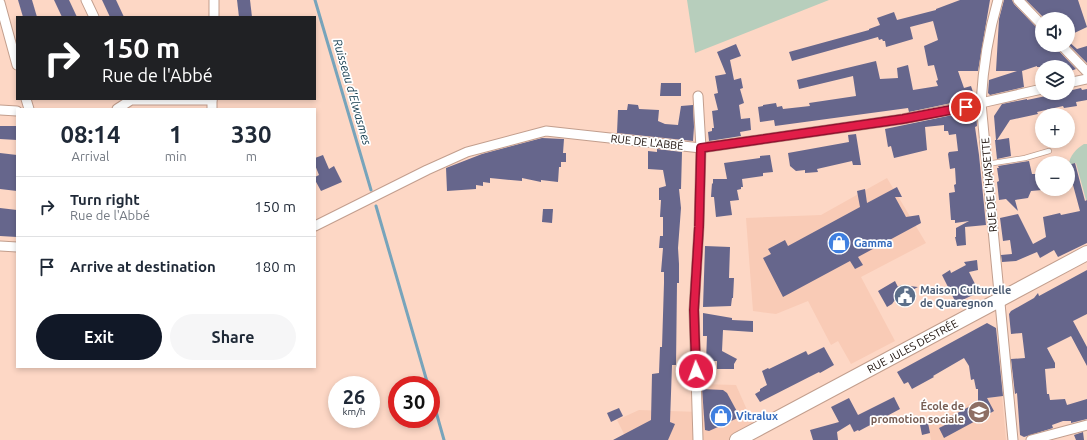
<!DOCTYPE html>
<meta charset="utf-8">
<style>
:root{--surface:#fff;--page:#f6f6f7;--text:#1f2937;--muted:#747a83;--line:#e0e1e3;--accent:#111827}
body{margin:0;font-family:Ubuntu,sans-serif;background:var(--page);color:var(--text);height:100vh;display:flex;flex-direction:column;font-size:15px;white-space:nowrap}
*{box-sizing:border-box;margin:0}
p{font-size:13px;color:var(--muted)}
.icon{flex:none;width:22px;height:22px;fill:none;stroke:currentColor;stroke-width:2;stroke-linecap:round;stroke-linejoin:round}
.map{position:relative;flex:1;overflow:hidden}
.side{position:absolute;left:16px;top:108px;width:300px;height:260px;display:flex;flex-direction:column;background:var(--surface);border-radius:0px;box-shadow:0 2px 6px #0003}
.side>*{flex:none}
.guide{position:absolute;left:16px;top:16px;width:300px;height:84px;border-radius:0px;box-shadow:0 2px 6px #0003;background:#202124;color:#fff;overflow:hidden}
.fabs{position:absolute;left:1035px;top:12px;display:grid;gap:8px}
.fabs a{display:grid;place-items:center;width:40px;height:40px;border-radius:50%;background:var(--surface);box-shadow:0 2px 6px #0003;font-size:20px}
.speed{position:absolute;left:328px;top:376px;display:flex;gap:8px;font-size:20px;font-weight:700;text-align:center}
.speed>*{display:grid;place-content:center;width:52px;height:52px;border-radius:50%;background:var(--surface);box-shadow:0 2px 6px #0003;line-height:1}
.speed small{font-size:10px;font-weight:400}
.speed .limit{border:6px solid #d22;background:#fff;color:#111}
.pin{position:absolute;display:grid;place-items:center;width:34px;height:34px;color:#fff;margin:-17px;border:2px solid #fff;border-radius:50%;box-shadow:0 1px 4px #0007}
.me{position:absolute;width:44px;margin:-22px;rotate:358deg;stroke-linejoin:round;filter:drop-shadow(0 0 3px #0008)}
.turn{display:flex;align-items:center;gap:14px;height:84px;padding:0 20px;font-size:18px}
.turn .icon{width:52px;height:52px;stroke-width:2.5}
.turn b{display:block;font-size:28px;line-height:34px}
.eta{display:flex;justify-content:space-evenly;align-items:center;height:68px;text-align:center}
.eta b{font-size:24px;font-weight:700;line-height:28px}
.primary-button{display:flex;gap:8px;margin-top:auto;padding:8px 20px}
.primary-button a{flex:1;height:46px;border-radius:24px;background:var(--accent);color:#fff;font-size:16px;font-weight:700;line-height:46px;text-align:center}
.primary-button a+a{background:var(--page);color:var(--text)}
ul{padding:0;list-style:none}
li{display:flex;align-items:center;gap:12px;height:60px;padding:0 20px;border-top:1px solid var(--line)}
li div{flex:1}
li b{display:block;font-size:15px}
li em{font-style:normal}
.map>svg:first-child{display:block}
.built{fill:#f9cbb6}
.green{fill:#b7cebc}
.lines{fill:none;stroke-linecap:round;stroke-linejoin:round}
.stream{stroke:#77a4bb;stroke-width:3}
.building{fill:#66668c}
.service-casing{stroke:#c29e8d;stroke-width:6}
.minor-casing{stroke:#c29e8d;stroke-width:11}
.primary-casing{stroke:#c29e8d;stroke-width:16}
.service{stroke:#fff;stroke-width:4.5}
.minor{stroke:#fff;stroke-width:9}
.primary{stroke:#fff;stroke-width:14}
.route-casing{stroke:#92132f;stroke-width:10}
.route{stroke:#e11d48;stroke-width:7}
.labels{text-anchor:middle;stroke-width:3.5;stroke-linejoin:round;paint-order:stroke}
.street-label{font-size:11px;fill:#170b05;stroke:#fff}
.shop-label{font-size:11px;font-weight:bold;fill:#366cbe;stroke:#fff;text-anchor:start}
.service-label{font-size:11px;font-weight:bold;fill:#4e5e75;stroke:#fff;text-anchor:start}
.education-label{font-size:11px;font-weight:bold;fill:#785e54;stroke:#fff;text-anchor:end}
.water-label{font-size:12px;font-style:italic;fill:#153c4e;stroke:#fff}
</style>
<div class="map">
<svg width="1087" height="440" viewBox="0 0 1087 440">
<rect width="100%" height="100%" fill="#fdd7c5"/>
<!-- built -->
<g class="built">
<path d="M887,178L926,243L861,277L895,341L851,364L838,341L831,345L808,301L776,314L753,311L746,218L821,215Z"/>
<path d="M700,384L736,385L755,428L731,440H627L617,420L639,410L700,412Z"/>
<path d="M1002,396L1006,440H931L928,424L979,399Z"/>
</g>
<!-- green -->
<g class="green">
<path d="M687,0H829L695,53Z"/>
<path d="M1084,144H1087V200H1086L1076,163L1069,165C1069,156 1077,148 1084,144Z"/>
</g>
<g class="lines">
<!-- stream -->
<g class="stream">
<path d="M315,0L371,190"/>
<path d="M376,206L428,385"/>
<path d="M431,394L444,440"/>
</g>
</g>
<!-- building -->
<g class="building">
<path d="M18,0H32L37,17H23Z"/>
<path d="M54,0H69L77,17H62Z"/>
<path d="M102,0H116L124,17H110Z"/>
<path d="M237,0H250L252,17H239Z"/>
<path d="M960,0H990L978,71H958L964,88L971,86L975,98L909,112L908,108L775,126L774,120L760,122L758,107L763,106V105L776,103L777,107L782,106L783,109L810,106L809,103L856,96L853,76L799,89L797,80L876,61L880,79L898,78L897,68L908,65L913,90L938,86L936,81L938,80L934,65L928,66L924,46L938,40L933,21L910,27L913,39L886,47L885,41H883L882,39L879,40L878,37L792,61L789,52L869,30V29L880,25L877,18L894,12L897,20L936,10V9Z"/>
<path d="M1004,0H1012L1014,4L1038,29L1042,31V45H1055L1057,49L1076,69L1068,72V67H1037V66L1022,71L1024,87L990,95L988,93L989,80L1017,71H996L999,19Z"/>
<path d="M1026,0H1078L1087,27L1068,36V19H1045Z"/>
<path d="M1068,41L1077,49L1087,46V63L1068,44Z"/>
<path d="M736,44L741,56L730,60L734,80L741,78L743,88L740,89L744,103L739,105L741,119L750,118L751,130L740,132L741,136L709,141L708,132L712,131V128H714L712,111L718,110L714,94L718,93L715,76L726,74L717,52Z"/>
<path d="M661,83H681V96H660Z"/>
<path d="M1081,88L1082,90L1087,89V100L1076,102L1077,106L1064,108L1063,106L1037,112L1038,114L1010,120L997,140L1009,138L1011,156L997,159L995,140H996L994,116L1002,104L1027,99V100L1060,93H1068V91Z"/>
<path d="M628,104L638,105L639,109L659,110L658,121L665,124L678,125L681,106L693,105L694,127L693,141L617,133L618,110H627Z"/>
<path d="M972,111L976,113L977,126L975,127L979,155L986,225L965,227L966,245L957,246L955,237H956V228L969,221L955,223V220H951L949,193L955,192L954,185L956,184L955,168L950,169L948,154L949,152L958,151L956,134L949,135L948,131H944V125L925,127L927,150L894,158L891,146L888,147L885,129Z"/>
<path d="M0,126H17V140L0,139Z"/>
<path d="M856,134L861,165H853L852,161L817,169L818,172L805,173V170L796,171L790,166L788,153L849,142L848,135Z"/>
<path d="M542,138L564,139L563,153H566V162H561V167H559L558,182L541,180V182L522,178V181L490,178V183L483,182V186L476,185V189L447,191L446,168L482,154Z"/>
<path d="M657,149L682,152L681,189H679L681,208L678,248L679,264V283H677L676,365H672L670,422L675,424L668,440H613L651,420L652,374L659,373L660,347H662L664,283V272H661L663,248H659L660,236H663V217H660L661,200H659V188L666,186L663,170L648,169V151L657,152Z"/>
<path d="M0,153L17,155V191L0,189Z"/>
<path d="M323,155L329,169L334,166L342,182L321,191L315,180V177L319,175L315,165V158Z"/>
<path d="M770,155L773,172L763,173V176L742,179L743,187H741V189L737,190L739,200L730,201L732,215L716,217L714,197H711L712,183L713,184V179H727L724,163L760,158V156Z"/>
<path d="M1029,161L1032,174H1036L1038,182L1042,181V190L1031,191L1028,198L1015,200L1018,211L1006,199L999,200L997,182L999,181L997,168H999L998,166Z"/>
<path d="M1075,163L1085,201L1087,200V243L1058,257L1054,250L1040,258L1037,252L1016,261L1002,262L1001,255L1012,254L1010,240L1003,241L1000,218L1018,214L1033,244L1046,237L1043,217L1060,213L1061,215L1080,211L1073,185H1068V165Z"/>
<path d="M897,187L902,197H895L906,217L919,215L921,223L858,257L863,265L855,269L850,261L783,297L763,258L771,254L768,249L785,240L788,246L860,207L857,191L865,189L867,203Z"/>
<path d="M0,208L17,210V237L0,236Z"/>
<path d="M543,209H553L552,223L542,222Z"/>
<path d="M705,246L730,247L729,278H734L733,298H732L731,306L703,307Z"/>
<path d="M977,260L978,270L969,272L978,290L973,295L956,303L942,275L950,270L951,273L966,265L964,262Z"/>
<path d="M1087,270V314L1073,321L1087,347V366L1071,336L1047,348L1055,363V368L1045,369L1047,394H1049L1050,400L1065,399L1067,405L1087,399V419L1071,423V421H1063L1052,425L1053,428L1024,437L1020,435L1017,393L1015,394L1011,359L1025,358L1022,333L1011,334L1009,314L1011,311L1034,298L1038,293L1039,296Z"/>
<path d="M895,281L898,287L901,285L918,287L903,295L901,299L895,300L892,304L887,307L878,291Z"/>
<path d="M703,313L732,318V320L753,321V332L723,330L722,351L737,359L734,364V369H717V361H706L707,336H703Z"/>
<path d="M987,323L996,328L1003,396L987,398L994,411L944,438L939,428L949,423L946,419L978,402V389H976L974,379L971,380L969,366L964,358L933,376L934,377L912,389L908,382L904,384L897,372Z"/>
<path d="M824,347L834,365L820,373L819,372L760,402L755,394L760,391V389L767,385L762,371L768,368L769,369L806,351L808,355Z"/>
<path d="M702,389L723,390L727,393L740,417L709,431L705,430Z"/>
<path d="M894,397L900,409L859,431L858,430L854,432L850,424L837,432L838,440H813L810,430L839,422L831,407L849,398L858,415Z"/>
<path d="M619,408L623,416L611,422L607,413Z"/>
<path d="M928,423L930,433L922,435L920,425Z"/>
<path d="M1083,432L1084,440H1076L1074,435Z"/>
</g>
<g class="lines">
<!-- service casing -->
<g class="service-casing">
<path id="service" d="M987,164L1025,158L1049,151"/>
</g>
<!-- minor casing -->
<g class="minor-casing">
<g id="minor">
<path d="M86,0L94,17"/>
<path d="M214,0V17"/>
<path d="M998,0C988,34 983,68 981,103L1013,440"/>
<path d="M1018,0L1042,25"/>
<path d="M0,3L17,65"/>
<path d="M1061,45L1087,72"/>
<path d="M1068,83L1087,79"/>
<path d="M26,99L29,109"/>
<path d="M117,109L131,100H212"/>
<path d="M212,109V99"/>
<path d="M0,110L17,111"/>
<path d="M315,226L427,170L467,152L546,131L701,148L903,119L981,103L1042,89"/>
<path d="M0,246L17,247"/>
<path d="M698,440L694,310L699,227L701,148L698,96"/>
<path d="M1031,440L1087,425"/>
</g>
</g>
<!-- primary casing -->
<g class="primary-casing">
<g id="primary">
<path id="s1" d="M737,440L1087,253"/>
</g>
</g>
<!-- service -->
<use href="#service" class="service"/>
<!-- minor -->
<use href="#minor" class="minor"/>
<!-- primary -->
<use href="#primary" class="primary"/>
</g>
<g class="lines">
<!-- route casing -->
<g class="route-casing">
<path id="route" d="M696,371L694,310L699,227L701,148L903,119L966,107"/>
</g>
<!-- route -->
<use href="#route" class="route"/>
</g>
<!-- icons -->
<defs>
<g id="shop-disc" transform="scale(1.15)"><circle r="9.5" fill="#3f7fe0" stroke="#fff"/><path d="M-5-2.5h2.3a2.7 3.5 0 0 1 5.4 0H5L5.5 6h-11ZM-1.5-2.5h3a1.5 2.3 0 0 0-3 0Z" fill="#fff"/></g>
<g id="civic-disc" transform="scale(1.15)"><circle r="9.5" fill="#5c6f8a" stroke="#fff"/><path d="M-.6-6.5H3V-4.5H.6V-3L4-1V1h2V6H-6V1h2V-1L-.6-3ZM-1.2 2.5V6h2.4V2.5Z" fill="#fff"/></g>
<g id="school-disc" transform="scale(1.15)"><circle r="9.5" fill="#8d6e63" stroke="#fff"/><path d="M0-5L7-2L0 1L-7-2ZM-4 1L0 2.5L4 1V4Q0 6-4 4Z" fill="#fff"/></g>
</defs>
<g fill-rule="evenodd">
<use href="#shop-disc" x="839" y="243"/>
<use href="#civic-disc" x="905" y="296"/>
<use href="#school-disc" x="979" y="412"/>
<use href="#shop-disc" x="721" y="416"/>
</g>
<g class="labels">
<!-- street labels -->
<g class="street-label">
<text transform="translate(647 142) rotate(6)" y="4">RUE DE L'ABBÉ</text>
<text transform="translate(989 185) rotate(-95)" y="4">RUE DE L'HAISETTE</text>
<text dy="4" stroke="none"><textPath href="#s1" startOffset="199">RUE JULES DESTRÉE</textPath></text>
</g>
<!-- shop labels -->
<g class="shop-label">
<text x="854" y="247">Gamma</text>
<text x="736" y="420">Vitralux</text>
</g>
<!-- service labels -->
<g class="service-label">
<text x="920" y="294">Maison Culturelle<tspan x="920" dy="13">de Quaregnon</tspan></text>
</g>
<!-- education labels -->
<g class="education-label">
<text x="964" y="410">École de<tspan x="964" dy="13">promotion sociale</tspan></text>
</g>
<!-- water labels -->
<g class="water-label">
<text transform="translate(352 92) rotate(74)" y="4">Ruisseau d'Elwasmes</text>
</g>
</g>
</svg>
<div class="fabs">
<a><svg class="icon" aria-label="sound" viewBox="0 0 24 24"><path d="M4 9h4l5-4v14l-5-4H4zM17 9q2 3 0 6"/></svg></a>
<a><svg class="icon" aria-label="layers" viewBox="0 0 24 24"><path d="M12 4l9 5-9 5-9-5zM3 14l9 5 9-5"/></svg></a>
<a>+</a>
<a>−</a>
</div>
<div class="speed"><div>26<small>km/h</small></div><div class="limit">30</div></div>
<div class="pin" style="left:966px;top:107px;background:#d93025"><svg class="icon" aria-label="arrive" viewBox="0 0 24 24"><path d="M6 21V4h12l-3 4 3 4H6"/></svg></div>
<svg class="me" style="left:696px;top:371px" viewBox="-20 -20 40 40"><circle r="17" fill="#e11d48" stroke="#fff" stroke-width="3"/><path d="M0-11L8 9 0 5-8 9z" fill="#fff"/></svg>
<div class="guide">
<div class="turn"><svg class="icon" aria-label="right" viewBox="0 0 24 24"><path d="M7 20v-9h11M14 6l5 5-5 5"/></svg><div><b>150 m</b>Rue de l'Abbé</div></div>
</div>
<section class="side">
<div class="eta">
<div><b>08:14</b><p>Arrival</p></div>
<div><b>1</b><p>min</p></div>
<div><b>330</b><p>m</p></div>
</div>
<ul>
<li><svg class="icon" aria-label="right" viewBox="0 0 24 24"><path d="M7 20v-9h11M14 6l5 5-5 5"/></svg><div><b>Turn right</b><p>Rue de l'Abbé</p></div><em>150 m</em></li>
<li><svg class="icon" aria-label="arrive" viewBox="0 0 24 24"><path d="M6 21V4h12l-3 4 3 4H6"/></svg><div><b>Arrive at destination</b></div><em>180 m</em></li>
</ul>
<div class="primary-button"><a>Exit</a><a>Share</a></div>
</section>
</div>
